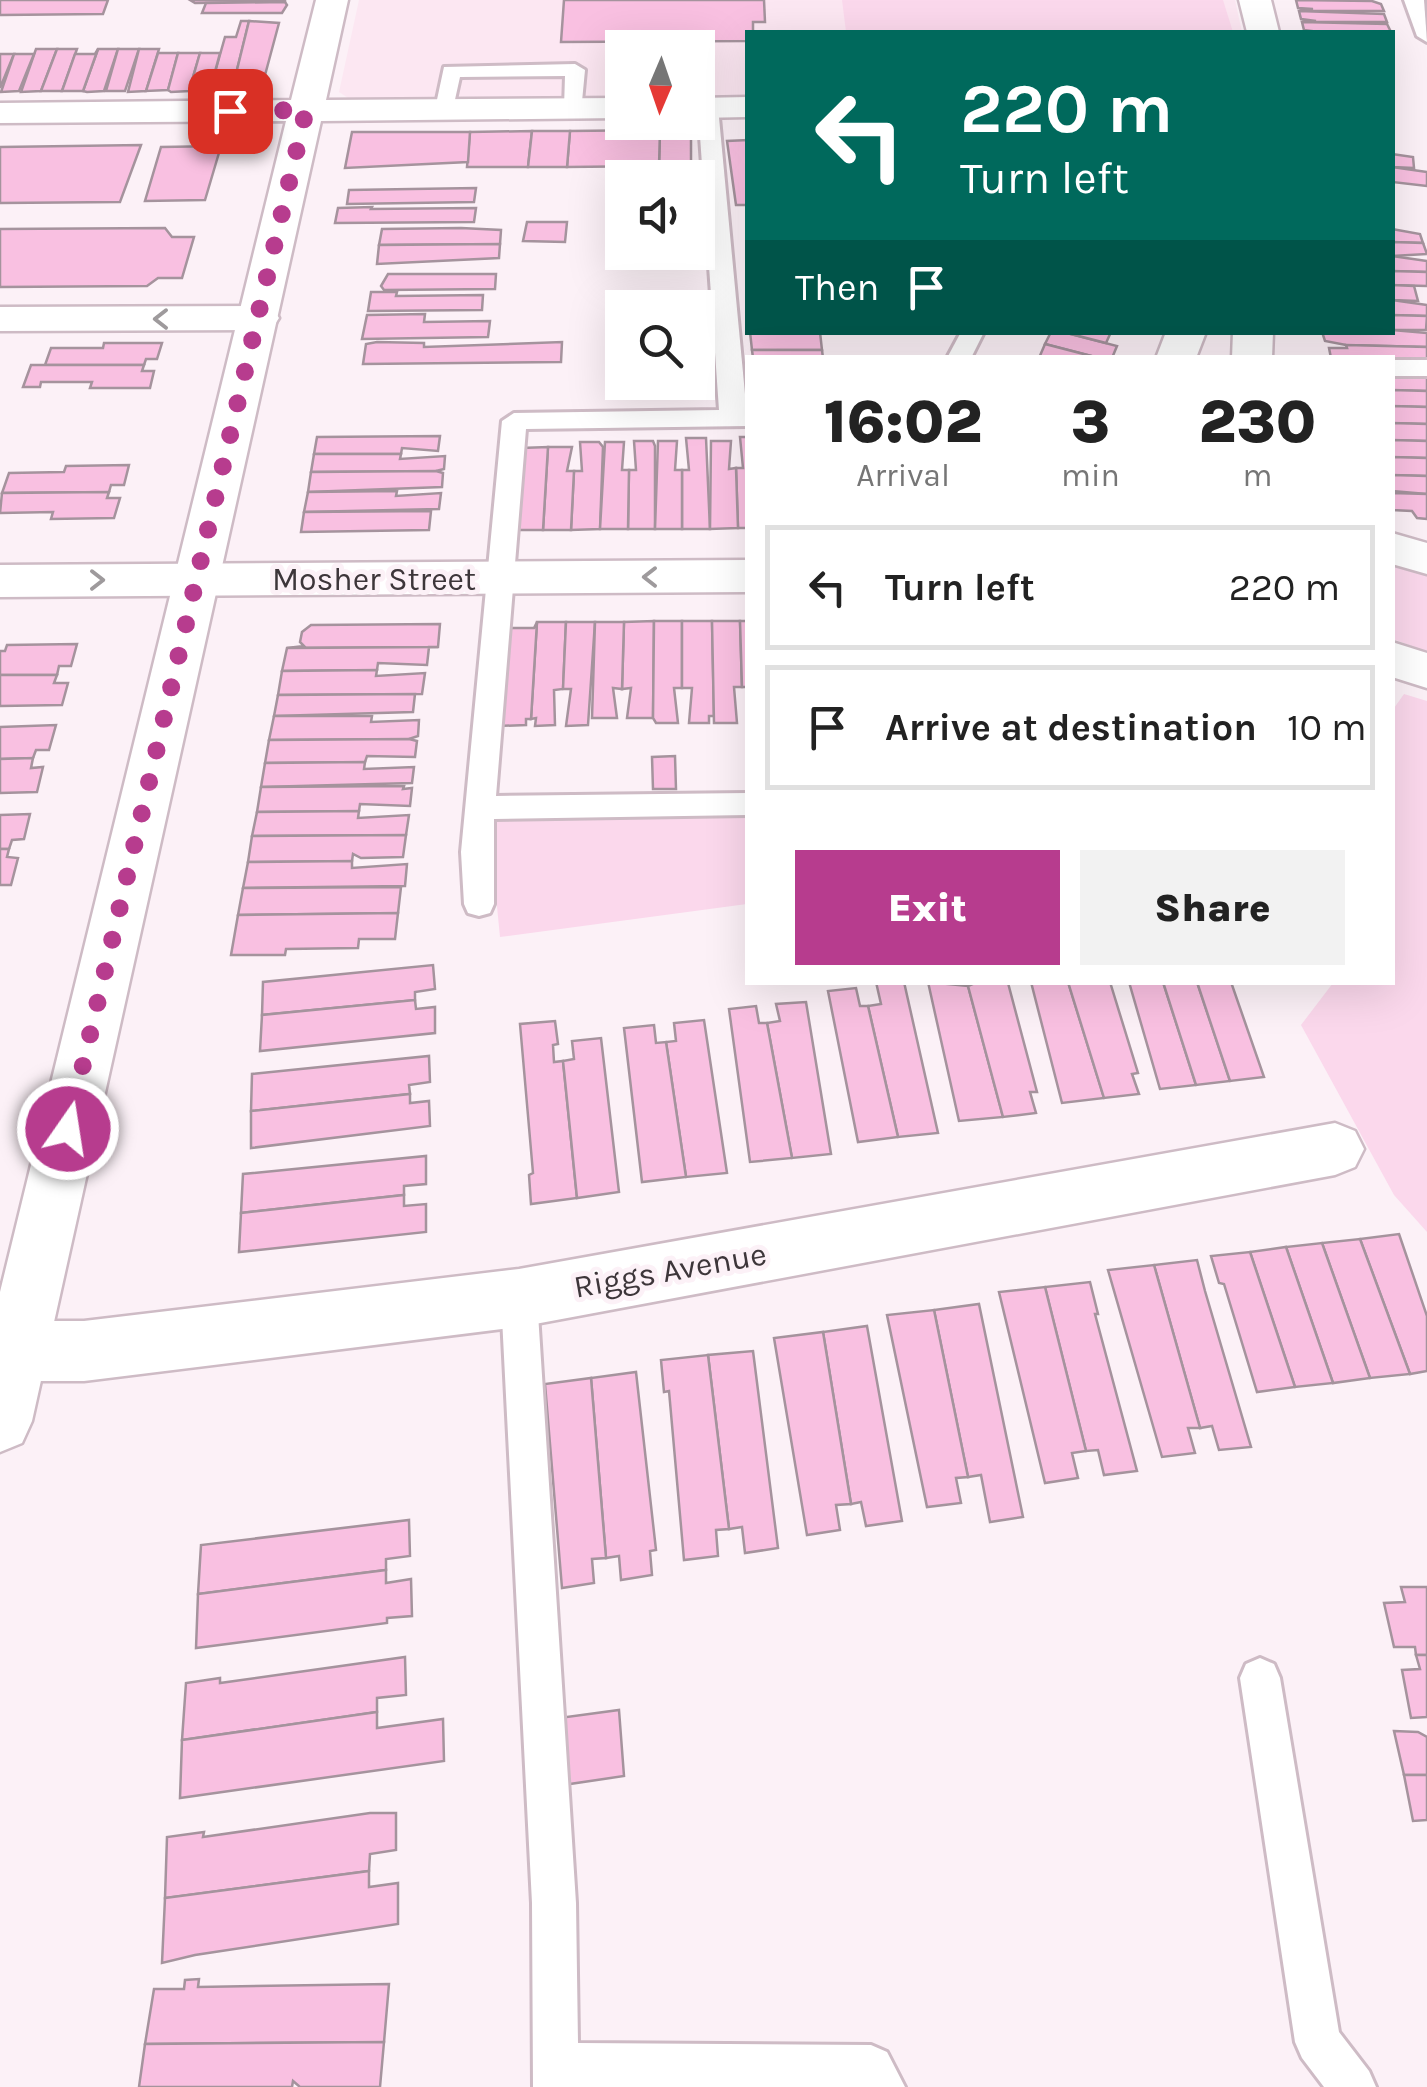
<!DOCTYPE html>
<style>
:root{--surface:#fff;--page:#f2f2f2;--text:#222;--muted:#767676;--line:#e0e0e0;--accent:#b73c8e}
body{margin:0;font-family:Karla,sans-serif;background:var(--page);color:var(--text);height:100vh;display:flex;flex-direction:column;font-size:38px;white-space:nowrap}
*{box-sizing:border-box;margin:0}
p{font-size:32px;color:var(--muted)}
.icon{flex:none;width:55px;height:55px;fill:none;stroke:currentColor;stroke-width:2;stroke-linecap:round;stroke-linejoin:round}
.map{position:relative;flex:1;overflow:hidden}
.side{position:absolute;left:745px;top:355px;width:650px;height:630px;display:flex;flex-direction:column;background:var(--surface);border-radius:0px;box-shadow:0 10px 40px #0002}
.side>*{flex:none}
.hud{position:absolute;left:745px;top:30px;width:650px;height:305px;border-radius:0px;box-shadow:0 10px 40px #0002;background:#00695c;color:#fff;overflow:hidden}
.needle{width:65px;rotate:182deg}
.buttons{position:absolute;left:605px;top:30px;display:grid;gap:20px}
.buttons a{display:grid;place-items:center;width:110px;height:110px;border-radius:0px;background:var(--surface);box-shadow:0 10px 40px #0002;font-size:50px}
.pin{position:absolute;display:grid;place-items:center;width:85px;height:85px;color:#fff;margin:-42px;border-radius:20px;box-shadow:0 5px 15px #0006}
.me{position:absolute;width:110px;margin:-55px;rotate:13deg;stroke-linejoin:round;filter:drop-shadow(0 0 8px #0008)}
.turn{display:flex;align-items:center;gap:35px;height:210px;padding:0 50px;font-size:45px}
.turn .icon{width:130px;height:130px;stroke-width:2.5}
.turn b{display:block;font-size:70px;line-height:85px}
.then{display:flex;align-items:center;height:95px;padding:0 50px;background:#0003;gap:20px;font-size:38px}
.eta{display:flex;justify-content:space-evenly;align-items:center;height:170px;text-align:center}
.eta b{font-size:60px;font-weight:800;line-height:70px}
.action{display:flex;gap:20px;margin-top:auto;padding:20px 50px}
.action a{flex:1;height:115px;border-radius:0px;background:var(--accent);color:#fff;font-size:40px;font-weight:800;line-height:115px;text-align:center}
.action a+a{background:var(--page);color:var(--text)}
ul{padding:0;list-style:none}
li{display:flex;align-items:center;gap:30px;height:125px;margin:0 20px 15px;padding:0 30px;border:5px solid var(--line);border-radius:0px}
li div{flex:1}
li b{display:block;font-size:38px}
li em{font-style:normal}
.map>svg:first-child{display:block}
.built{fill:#fce7f2}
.green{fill:#fbd8ec}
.building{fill:#f9c0e1;stroke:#a5939d;stroke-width:2.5}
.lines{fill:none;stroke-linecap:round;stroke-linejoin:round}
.lane-casing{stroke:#cebbc5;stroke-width:6}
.street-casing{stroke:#cebbc5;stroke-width:5}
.secondary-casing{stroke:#cebbc5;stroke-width:5}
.lane{fill:#fff;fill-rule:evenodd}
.street{fill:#fff;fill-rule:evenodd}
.secondary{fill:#fff;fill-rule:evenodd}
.oneway{stroke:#9e9a9c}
.route{stroke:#b73c8e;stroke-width:18;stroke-dasharray:0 32.4}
.labels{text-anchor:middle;stroke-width:10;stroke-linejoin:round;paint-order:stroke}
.street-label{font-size:32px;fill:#3d363a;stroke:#fcf1f7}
</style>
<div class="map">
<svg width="1427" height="2087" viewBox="0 0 1427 2087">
<rect width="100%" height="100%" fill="#fcf1f7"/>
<!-- built -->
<path class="built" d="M359,0H1235L1242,32H748L747,97L698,98V48H622V98L351,100L339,92Z"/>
<!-- green -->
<g class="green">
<path d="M842,0H1223L1233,32H846Z"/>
<path d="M1392,564L1427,574V652L1393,639Z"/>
<path d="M1404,694L1427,701V1232L1394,1195L1301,1025L1333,983L1392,982V711Z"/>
<path d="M747,812V904L500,937L488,815Z"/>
</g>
<!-- building -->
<g class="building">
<path d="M0,0H108L103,14L0,15Z"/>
<path d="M190,0H285V2L195,3Z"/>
<path d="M564,0H764L765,22H753V32H748V41L561,42Z"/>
<path d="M1296,0L1372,1L1381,4L1384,11H1299L1313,9L1298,8Z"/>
<path d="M206,3L285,2L287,5L282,13H202Z"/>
<path d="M1299,11L1384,14L1387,22H1302L1316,21L1301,19Z"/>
<path d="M241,21H249L232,90H210L225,37H236Z"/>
<path d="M249,21L279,23L261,90H232Z"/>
<path d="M1302,22L1387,24L1391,32H1319L1304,30Z"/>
<path d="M36,49H57L41,91L21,92Z"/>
<path d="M57,49H77L62,91H41Z"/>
<path d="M98,49H118L104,91L87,92L83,91Z"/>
<path d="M98,49L83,91H62L75,54H95Z"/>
<path d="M118,49H139L125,91H106Z"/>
<path d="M139,49H159L146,91L128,92Z"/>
<path d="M158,53H178L168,90L146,91Z"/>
<path d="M178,53H200L189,91L171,92L168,90Z"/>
<path d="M200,53H220L210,90L192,92L189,91Z"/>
<path d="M0,54H14L0,88Z"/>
<path d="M14,54H34L19,91L1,92Z"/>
<path d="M660,130H691V166H659Z"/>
<path d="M660,130L659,166L567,167L570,131Z"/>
<path d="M532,131L528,167H467L470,132Z"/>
<path d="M532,131H570L567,167H528Z"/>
<path d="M352,132H470L468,162L345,168Z"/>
<path d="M748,140V205H736L727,141Z"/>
<path d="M141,145L120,202L0,203V147Z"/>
<path d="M221,146L205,200L145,201L161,147Z"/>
<path d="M1392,154L1413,157L1414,168L1392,167Z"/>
<path d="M1392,167L1427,172V186L1392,182Z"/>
<path d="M476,188L474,202L347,204L349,190Z"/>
<path d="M372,207L371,209L476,208L474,222L335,223L338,208Z"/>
<path d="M527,222H567L565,242L523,241Z"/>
<path d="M165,228L172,237H194L182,278H158L147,286L0,287V229Z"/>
<path d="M461,228L501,230L500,244L379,245L382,229Z"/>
<path d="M1392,229L1420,234L1423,243L1392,242Z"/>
<path d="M1392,242L1423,243L1427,254L1392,256Z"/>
<path d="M500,244L499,258L377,264L379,245Z"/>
<path d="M1392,256L1427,261V272L1392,271Z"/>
<path d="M1392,271L1427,272V286L1392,285Z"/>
<path d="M388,274H496L495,289L384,290L381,286Z"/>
<path d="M1392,285L1414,286L1418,301L1392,300Z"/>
<path d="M371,292H397L396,296L483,295L482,310L368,311Z"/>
<path d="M1392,300L1427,305V316L1392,315Z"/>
<path d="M425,314L424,322L490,321L488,337L362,339L367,315Z"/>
<path d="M1392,315L1427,316L1426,330H1392Z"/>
<path d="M1392,330L1427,333V347L1346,345L1325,341L1322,332Z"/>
<path d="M750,332H820L822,350H752Z"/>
<path d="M1051,332H1063L1117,346L1112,358H1099L1045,344Z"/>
<path d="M1063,332H1111L1106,343Z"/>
<path d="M562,342L561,362L363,364L366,344L377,342L424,343V347Z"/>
<path d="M104,343H162L157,359H146L144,365H45L51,348H103Z"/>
<path d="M1045,344L1099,358H1039Z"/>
<path d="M1346,345L1427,347V362L1331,358L1329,348H1347Z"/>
<path d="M752,350H822L823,358H753Z"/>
<path d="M31,365H144L142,371H154L150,388H90L92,382H41L40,387H23Z"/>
<path d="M1392,373L1427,374V391L1392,390Z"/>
<path d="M1392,390L1427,391V407L1392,406Z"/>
<path d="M1392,406L1427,407V424L1392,423Z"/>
<path d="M1392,423L1427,424V441L1392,440Z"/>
<path d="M440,436L438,451L402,448L401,454H314L317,437Z"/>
<path d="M740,437H748V528H738L736,468H743Z"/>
<path d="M686,438H706L710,529H682V470H689Z"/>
<path d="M1392,440L1427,441V458L1392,457Z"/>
<path d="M634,441H653L655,446V529H628L629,470H636Z"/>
<path d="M658,441H677L675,470H682V529H655Z"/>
<path d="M711,441H731L729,469L736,468L738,528L710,529Z"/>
<path d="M580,442H599L603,447L600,529L571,530L574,471H582Z"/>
<path d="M605,442H624L622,470H629L628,529H600Z"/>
<path d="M548,447H572L567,471H574L571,530H543Z"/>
<path d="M548,447L543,530H514L521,448Z"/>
<path d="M314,454H401L400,459L445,456L444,469L436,471L311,472Z"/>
<path d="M1392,457L1427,458V476L1392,475Z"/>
<path d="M129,465L124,485H111L109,492L2,493L9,473L64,472L66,466Z"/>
<path d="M436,471L443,473L442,487L308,492L311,472Z"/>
<path d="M1392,475L1427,476V494L1392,491Z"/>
<path d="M397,491L396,496L441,493L439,509L304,512L308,492Z"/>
<path d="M109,492L107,498H120L114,518L51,519L53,512L0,513L2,493Z"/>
<path d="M1392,493L1427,494V519L1417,518L1412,511L1392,510Z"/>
<path d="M431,511L429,530L301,532L304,512Z"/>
<path d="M654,621L653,718H627L631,688L622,689L624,622Z"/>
<path d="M654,621H682V688H674L678,723H656L653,718Z"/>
<path d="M682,621H712L714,716H709V723H689L692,688H682Z"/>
<path d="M712,621H740L742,687H734L737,723H714Z"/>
<path d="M740,621H748V687H742Z"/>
<path d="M537,622H566L563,689L554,690L555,725L535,726L536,718L531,719Z"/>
<path d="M537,622L531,719H526V725L498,726L506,628H534Z"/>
<path d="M566,622H595L588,725L566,726L571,689H563Z"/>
<path d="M595,622H624L622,689L613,688L617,718H592Z"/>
<path d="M440,624L438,647L287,648L304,646L300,642L302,632L311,625Z"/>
<path d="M77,644L71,666H59L57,675H0V651H5L7,645Z"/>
<path d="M429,647L427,665L378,663L377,670L282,671L287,648L438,647Z"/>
<path d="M377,670L376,676L425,673L422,694L278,695L282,671Z"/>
<path d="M0,675H57L54,683H68L62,705L0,706Z"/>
<path d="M415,694L413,712L274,716L278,695Z"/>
<path d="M274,716H372L371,722L419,720L418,736L409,739L269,740Z"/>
<path d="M56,725L49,750H36L33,758L0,759V727Z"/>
<path d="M409,739L417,741L415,757L367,756L365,762L265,763L269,740Z"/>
<path d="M675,756L676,789H653L652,757Z"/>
<path d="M33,758L31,768L43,767L37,792L0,793V759Z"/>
<path d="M365,762L364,769L414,767L412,783L261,787L265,763Z"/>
<path d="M404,786L403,789L412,788L410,806L360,804L359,811L257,812L261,787Z"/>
<path d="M359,811L358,818L409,815L406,835L252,836L257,812Z"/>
<path d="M30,814L24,839L12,840L9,849H0V815Z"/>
<path d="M406,835L403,857L361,858L353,854L352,861L248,862L252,836Z"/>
<path d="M0,849H9L7,857L18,858L11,885H0Z"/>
<path d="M352,861V868L407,864L405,886L243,888L248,862Z"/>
<path d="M401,887L398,913L238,915L243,888Z"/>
<path d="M398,913L395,939H359L358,948L286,949L285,955H231L238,915Z"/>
<path d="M433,965L435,989L415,992V1000L262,1015L263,982Z"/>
<path d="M876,982H904L938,1133L898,1137L868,1006L881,1004Z"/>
<path d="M928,982L968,986L1003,1117L959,1121Z"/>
<path d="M977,982L1008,983L1037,1092H1030L1036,1113L1003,1117L968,986Z"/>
<path d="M1031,982H1068L1104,1098L1062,1103Z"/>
<path d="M1068,982H1110L1138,1073L1132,1074L1139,1094L1104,1098Z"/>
<path d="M1129,982H1163L1196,1085L1160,1089Z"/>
<path d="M1163,982H1197L1230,1081L1196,1085Z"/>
<path d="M1197,982H1231L1264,1077L1230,1081Z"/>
<path d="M856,988L860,1006H868L898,1137L858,1142L828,991Z"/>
<path d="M415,1000L416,1009L435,1007V1033L260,1051L262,1015Z"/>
<path d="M806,1002L831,1154L792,1158L767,1023L780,1021L776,1004Z"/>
<path d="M756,1006L759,1023H767L792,1158L750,1162L729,1009Z"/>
<path d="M704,1020L727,1173L686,1177L666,1042L676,1041L674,1023Z"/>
<path d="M555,1021L558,1044L553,1045L554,1062L563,1061L577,1198L531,1204L529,1175L533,1173L520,1024Z"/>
<path d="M654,1025L656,1043L666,1042L686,1177L642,1182L624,1028Z"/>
<path d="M601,1038L619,1192L577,1198L563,1061L574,1059L572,1041Z"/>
<path d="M429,1056L430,1082L409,1085L410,1094L251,1111L252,1074Z"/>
<path d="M410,1094V1103L429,1101L430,1126L251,1148V1111Z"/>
<path d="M426,1156V1184L404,1186V1195L241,1213L243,1174Z"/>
<path d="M404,1195V1206L426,1204V1232L239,1252L241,1213Z"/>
<path d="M1399,1234L1427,1316V1371L1410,1374L1360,1239Z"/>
<path d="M1360,1239L1410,1374L1370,1378L1322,1243Z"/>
<path d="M1322,1243L1370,1378L1333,1383L1286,1247Z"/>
<path d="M1286,1247L1333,1383L1295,1387L1250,1252Z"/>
<path d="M1250,1252L1295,1387L1257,1392L1224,1284L1219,1283L1211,1256Z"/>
<path d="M1197,1260L1205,1291L1251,1447L1219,1450L1212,1426L1200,1428L1154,1265Z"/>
<path d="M1154,1265L1200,1428H1188L1195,1453L1162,1457L1108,1270Z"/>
<path d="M1090,1282L1098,1314H1095L1137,1471L1104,1475L1098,1450L1086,1451L1045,1287Z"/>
<path d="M1045,1287L1086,1451L1072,1453L1078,1478L1045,1483L999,1292Z"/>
<path d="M979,1304L1023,1517L990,1522L981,1475L968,1477L934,1310Z"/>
<path d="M934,1310L968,1477L956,1478L961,1503L927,1507L887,1315Z"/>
<path d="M867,1326L902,1521L866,1526L861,1502L851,1504L823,1332Z"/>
<path d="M823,1332L851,1504L836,1505L840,1530L807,1535L774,1338Z"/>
<path d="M753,1351L778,1548L745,1553L742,1527L729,1529L708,1355Z"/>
<path d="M708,1355L729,1529L716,1530L718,1556L684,1560L669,1391L664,1392L661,1360Z"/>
<path d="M636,1372L656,1550L650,1551L652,1575L621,1580L619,1556L606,1558L591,1378Z"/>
<path d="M591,1378L606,1558L592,1559L594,1583L562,1588L545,1384Z"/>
<path d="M409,1520L410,1556L386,1559V1570L198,1594L201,1545Z"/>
<path d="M386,1570V1583L411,1579L412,1616L387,1618V1623L196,1648L198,1594Z"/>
<path d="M1401,1587H1427V1655H1416L1415,1647H1394L1384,1603L1405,1602Z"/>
<path d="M1416,1655H1427V1717L1411,1718L1402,1670L1420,1669Z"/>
<path d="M405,1657L406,1695L377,1698V1712L182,1740L186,1683L220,1678V1683Z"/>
<path d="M619,1710L624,1776L563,1785L559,1718Z"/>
<path d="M377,1712V1728L443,1719L444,1761L180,1798L182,1740Z"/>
<path d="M1394,1731L1418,1732L1427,1737V1775H1404Z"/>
<path d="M1404,1775H1427V1820L1413,1821Z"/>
<path d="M370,1813H396V1850L370,1854L369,1871L165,1898L167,1837L204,1832L203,1837Z"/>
<path d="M369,1871V1887L398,1883V1924L195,1955L162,1963L165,1898Z"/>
<path d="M199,1979L198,1987L389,1984L384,2042L145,2044L154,1989H184L185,1980Z"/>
<path d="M384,2042L380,2087H300L293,2081L292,2087H139L145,2044Z"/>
</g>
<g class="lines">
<!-- lane casing -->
<g class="lane-casing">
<g id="lane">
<path d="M1404,0H1424L1427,42L1417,36Z"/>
<path d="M575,64L585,70L581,112L574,114L564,108L565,76L460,77L452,113L445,115L435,109L444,67Z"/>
<path d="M708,101L718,107L748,426L526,429L496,796L748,793V815L494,819V904L490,913L479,916L468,913L464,904L461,852L502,421L514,413L719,410L698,107Z"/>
<path d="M961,332H984L971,358H947Z"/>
<rect x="1392" y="360" width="35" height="16"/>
<path d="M519,1281L532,1286L537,1298L576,1903L578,2043L871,2045L887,2052L905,2087H533L532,1903L501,1298L506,1286Z"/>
<path d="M1260,1658L1274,1664L1280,1678L1339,2032L1369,2071L1376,2087H1324L1302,2058L1295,2042L1240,1678L1246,1664Z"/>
</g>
</g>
<!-- street casing -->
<g class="street-casing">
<g id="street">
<path d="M259,306L273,309L279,318L273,327L259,330L0,331V307Z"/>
<path d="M748,560V592L0,597V565Z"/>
<path d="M1335,1123L1355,1131L1364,1149L1355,1167L1335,1175L519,1327L84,1381H0V1321H84L519,1269Z"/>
</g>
</g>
<!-- secondary casing -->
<g class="secondary-casing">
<g id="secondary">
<path d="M316,0H348L326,100L622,98V118L321,121L32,1421L22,1443L0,1452V1292L286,121L0,123V103L291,100Z"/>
<path d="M1239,0H1271L1279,32H1247Z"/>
<path d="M748,97V117L698,118V98Z"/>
<path d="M1166,332H1206L1196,358H1156Z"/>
<path d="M1233,332H1273L1272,358H1232Z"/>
<path d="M1392,533L1427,543V574L1392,564Z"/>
<path d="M1392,642L1427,653V688L1392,677Z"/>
</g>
</g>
<!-- lane -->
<use href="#lane" class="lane"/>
<!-- street -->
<use href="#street" class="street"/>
<!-- secondary -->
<use href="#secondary" class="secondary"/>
</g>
<!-- one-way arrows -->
<defs><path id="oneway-chevron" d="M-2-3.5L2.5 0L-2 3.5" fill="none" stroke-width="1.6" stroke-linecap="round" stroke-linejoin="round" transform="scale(2.5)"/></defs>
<g class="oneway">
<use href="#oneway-chevron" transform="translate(161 319) rotate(180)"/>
<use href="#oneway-chevron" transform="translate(650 577) rotate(180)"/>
<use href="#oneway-chevron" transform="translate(97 580)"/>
</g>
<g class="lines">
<!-- route -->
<path class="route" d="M68,1129L306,110L230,111"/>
</g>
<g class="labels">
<!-- street labels -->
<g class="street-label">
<text x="374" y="590">Mosher Street</text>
<text transform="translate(670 1270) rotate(-10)" y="11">Riggs Avenue</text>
</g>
</g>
</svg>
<div class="buttons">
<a><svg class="needle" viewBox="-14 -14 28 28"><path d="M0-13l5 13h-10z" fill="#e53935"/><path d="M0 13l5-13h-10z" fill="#767676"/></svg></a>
<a><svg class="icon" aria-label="sound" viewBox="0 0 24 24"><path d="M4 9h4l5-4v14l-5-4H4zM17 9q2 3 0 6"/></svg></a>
<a><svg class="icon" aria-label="search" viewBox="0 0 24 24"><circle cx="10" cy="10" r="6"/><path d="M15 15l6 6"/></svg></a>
</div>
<div class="pin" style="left:230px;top:111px;background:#d93025"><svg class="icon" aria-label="arrive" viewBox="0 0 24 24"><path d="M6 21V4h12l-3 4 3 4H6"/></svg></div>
<svg class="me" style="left:68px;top:1129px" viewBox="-20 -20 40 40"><circle r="17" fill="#b73c8e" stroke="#fff" stroke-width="3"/><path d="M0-11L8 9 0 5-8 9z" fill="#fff"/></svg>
<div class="hud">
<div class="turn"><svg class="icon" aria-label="left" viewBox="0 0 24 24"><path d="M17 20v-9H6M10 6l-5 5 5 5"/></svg><div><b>220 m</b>Turn left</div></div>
<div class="then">Then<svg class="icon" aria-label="arrive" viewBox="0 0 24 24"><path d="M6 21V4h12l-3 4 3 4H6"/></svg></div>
</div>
<section class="side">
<div class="eta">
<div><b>16:02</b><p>Arrival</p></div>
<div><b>3</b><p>min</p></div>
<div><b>230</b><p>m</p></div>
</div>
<ul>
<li><svg class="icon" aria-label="left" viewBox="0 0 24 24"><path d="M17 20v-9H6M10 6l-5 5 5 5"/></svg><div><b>Turn left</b></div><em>220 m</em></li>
<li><svg class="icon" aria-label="arrive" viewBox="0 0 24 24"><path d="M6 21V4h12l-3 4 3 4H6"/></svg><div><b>Arrive at destination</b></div><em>10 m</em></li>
</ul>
<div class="action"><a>Exit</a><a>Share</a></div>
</section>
</div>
